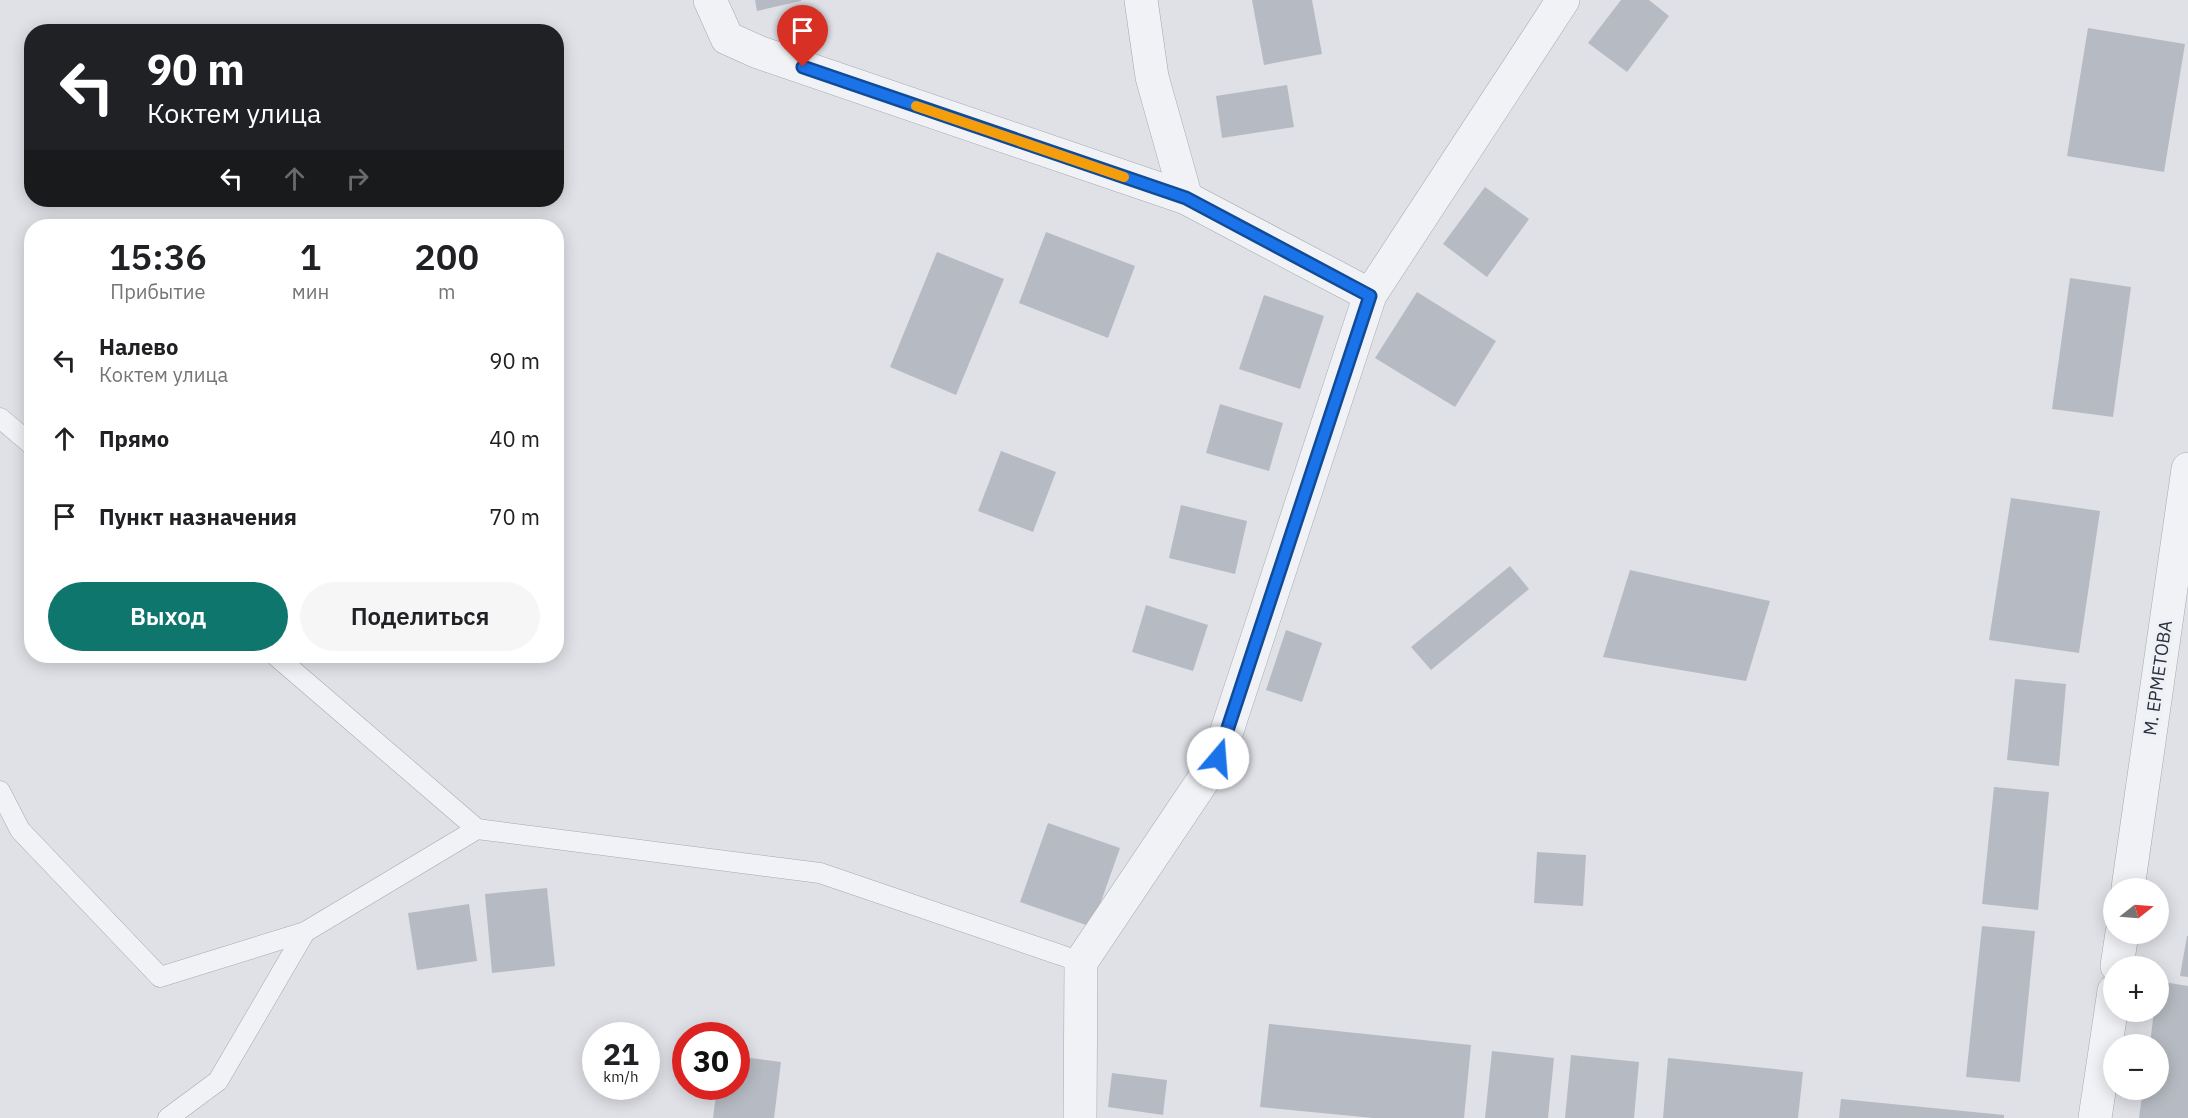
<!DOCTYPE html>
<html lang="ru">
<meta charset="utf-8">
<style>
:root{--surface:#fff;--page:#f6f6f6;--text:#202124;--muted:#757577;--accent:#0f766e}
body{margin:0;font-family:"IBM Plex Sans",sans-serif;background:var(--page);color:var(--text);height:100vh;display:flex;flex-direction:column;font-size:22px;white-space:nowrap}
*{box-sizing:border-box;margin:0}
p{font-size:20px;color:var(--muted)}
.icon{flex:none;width:33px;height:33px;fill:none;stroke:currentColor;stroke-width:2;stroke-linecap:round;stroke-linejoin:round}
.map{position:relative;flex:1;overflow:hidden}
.side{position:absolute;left:24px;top:219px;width:540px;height:444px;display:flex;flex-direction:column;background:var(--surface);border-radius:24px;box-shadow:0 3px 15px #0003}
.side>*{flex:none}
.banner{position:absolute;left:24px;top:24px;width:540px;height:183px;border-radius:24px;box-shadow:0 3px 15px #0003;background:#202124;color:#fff;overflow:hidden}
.needle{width:39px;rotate:73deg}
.buttons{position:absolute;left:2103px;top:878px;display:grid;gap:12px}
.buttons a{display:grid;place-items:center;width:66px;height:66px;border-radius:50%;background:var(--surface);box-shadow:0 3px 15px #0003;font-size:30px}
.speed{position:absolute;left:582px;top:1022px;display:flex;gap:12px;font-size:30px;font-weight:700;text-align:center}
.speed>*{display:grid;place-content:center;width:78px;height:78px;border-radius:50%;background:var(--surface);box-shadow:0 3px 15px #0003;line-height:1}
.speed small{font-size:15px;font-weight:400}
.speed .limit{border:9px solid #d22;background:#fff;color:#111}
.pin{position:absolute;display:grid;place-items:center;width:51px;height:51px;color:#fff;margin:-62px -26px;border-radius:50% 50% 50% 0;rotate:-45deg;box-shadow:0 0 6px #0007}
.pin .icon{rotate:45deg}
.me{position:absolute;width:66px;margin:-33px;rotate:18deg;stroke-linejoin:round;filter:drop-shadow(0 0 4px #0008)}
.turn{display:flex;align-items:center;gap:21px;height:126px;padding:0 24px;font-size:27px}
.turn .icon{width:78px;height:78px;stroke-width:2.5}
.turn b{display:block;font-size:42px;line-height:51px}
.lanes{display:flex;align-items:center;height:57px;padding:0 24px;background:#0003;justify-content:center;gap:30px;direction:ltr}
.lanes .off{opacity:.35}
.eta{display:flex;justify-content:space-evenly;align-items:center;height:102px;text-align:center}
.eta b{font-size:36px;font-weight:600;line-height:42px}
.primary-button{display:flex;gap:12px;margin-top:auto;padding:12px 24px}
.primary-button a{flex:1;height:69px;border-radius:36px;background:var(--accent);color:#fff;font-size:24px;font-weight:600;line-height:69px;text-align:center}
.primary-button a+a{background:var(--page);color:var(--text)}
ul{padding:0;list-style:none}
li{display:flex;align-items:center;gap:18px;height:78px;padding:0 24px}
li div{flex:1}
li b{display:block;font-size:22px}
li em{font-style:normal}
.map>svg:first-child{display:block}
.building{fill:#b6bbc3}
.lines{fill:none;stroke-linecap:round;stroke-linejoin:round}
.lane-casing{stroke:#a5a8b0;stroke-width:21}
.street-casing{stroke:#a5a8b0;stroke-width:34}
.lane{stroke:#f1f2f5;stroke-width:20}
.street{stroke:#f1f2f5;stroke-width:33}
.route-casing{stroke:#114b97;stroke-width:15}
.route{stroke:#1a73e8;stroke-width:10}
.slow{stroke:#f59e0b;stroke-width:10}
.labels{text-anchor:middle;stroke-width:6;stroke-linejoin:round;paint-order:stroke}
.street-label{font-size:18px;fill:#292f3c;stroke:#eef0f5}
</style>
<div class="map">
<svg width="2188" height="1118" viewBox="0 0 2188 1118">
<rect width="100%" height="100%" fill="#dfe1e7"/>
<!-- building -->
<g class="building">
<path d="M755,0H801V1L757,11Z"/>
<path d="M1252,0H1312L1322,54L1264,65Z"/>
<path d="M1621,0H1649L1669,16L1627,72L1588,43Z"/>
<path d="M2088,28L2185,44L2164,172L2067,156Z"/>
<path d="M1287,85L1294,127L1222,138L1216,96Z"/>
<path d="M1485,187L1529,219L1487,277L1443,244Z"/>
<path d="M1046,232L1135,266L1108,338L1019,303Z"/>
<path d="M937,252L1004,279L956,395L890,367Z"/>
<path d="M2070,278L2131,287L2113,417L2052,409Z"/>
<path d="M1417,292L1496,341L1455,407L1375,358Z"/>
<path d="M1264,295L1324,316L1300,389L1239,369Z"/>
<path d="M1220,404L1283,423L1269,471L1206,453Z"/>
<path d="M1001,451L1056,472L1033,532L978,511Z"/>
<path d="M2011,498L2100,511L2079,653L1989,640Z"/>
<path d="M1181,505L1247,521L1235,574L1169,558Z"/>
<path d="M1510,566L1529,589L1431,670L1411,647Z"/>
<path d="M1630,570L1770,601L1746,681L1603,657Z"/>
<path d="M1146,605L1208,625L1193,671L1132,652Z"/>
<path d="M1286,630L1322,643L1302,702L1266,690Z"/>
<path d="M2015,679L2066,684L2059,766L2007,760Z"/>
<path d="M1994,787L2049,792L2038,910L1982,904Z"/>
<path d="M1048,823L1120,848L1092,927L1020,902Z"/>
<path d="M1537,852L1586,855L1583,906L1534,903Z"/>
<path d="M547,888L555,966L492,973L485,894Z"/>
<path d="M469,904L477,961L417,970L408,913Z"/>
<path d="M1982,926L2035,931L2020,1082L1966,1077Z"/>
<path d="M2187,936H2188V977L2180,976Z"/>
<path d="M2158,981L2188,986V1118H2139L2143,1089H2158V1044H2150L2154,1011H2158Z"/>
<path d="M1269,1024L1471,1045L1464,1118H1373L1260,1107Z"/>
<path d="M1492,1051L1554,1058L1548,1118H1485Z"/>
<path d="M1571,1055L1639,1062L1634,1118H1565Z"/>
<path d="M736,1056L781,1062L774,1118H713L717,1086H736Z"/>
<path d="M1668,1058L1803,1072L1798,1118H1663Z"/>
<path d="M1112,1073L1167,1080L1163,1115L1108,1107Z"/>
<path d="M1841,1099L2004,1115V1118H1839Z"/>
</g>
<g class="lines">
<!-- lane casing -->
<g class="lane-casing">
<g id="lane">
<path d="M0,418L32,445"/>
<path d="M276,656L477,829"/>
<path d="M0,791L20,830L160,977L305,932"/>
<path d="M168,1118L218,1081L305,932L477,829L820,873L1081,962"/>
</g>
</g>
<!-- street casing -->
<g class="street-casing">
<g id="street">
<path d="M710,0L727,38L758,52L1186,198"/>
<path d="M1141,0L1152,77L1186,198L1370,295"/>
<path d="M2128,888L2188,469"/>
<path d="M2117,966L2122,933"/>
<path d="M1080,1118L1081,962L1218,758L1370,295L1563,0"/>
<path d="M2095,1118L2114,991"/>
</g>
</g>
<!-- lane -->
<use href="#lane" class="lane"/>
<!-- street -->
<use href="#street" class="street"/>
</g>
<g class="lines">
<!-- route casing -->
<g class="route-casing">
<path id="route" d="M803,67L1186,198L1370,296L1218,758"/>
</g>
<!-- route -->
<use href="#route" class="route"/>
<!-- slow -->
<path class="slow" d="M916,106L1124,177"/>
</g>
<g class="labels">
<!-- street labels -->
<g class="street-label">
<text transform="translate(2158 678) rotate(-82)" y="6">М. ЕРМЕТОВА</text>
</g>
</g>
</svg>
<div class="buttons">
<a><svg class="needle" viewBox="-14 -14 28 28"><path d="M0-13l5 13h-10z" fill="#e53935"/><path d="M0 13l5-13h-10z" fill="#757577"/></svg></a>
<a>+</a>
<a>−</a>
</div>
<div class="speed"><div>21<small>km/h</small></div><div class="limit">30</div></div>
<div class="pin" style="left:803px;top:67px;background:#d93025"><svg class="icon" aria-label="arrive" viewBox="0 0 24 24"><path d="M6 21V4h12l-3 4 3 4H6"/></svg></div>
<svg class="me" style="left:1218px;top:758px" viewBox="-20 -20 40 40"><circle r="19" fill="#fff"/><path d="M0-13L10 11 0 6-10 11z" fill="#1a73e8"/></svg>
<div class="banner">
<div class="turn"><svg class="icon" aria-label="left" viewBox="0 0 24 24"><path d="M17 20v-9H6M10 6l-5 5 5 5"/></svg><div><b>90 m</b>Коктем улица</div></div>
<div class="lanes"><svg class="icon" aria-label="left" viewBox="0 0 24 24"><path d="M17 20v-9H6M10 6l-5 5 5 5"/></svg><svg class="icon off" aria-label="ahead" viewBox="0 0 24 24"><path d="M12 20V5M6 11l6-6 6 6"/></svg><svg class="icon off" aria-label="right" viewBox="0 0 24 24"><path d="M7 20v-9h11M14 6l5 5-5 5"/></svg></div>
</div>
<section class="side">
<div class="eta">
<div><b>15:36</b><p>Прибытие</p></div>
<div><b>1</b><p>мин</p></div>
<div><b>200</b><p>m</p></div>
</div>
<ul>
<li><svg class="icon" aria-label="left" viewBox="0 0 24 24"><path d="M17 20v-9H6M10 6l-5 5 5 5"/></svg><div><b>Налево</b><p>Коктем улица</p></div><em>90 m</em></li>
<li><svg class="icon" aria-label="ahead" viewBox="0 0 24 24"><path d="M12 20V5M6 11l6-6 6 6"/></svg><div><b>Прямо</b></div><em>40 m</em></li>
<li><svg class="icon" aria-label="arrive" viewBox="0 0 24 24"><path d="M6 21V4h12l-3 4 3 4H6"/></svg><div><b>Пункт назначения</b></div><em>70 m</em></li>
</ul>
<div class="primary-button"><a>Выход</a><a>Поделиться</a></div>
</section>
</div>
